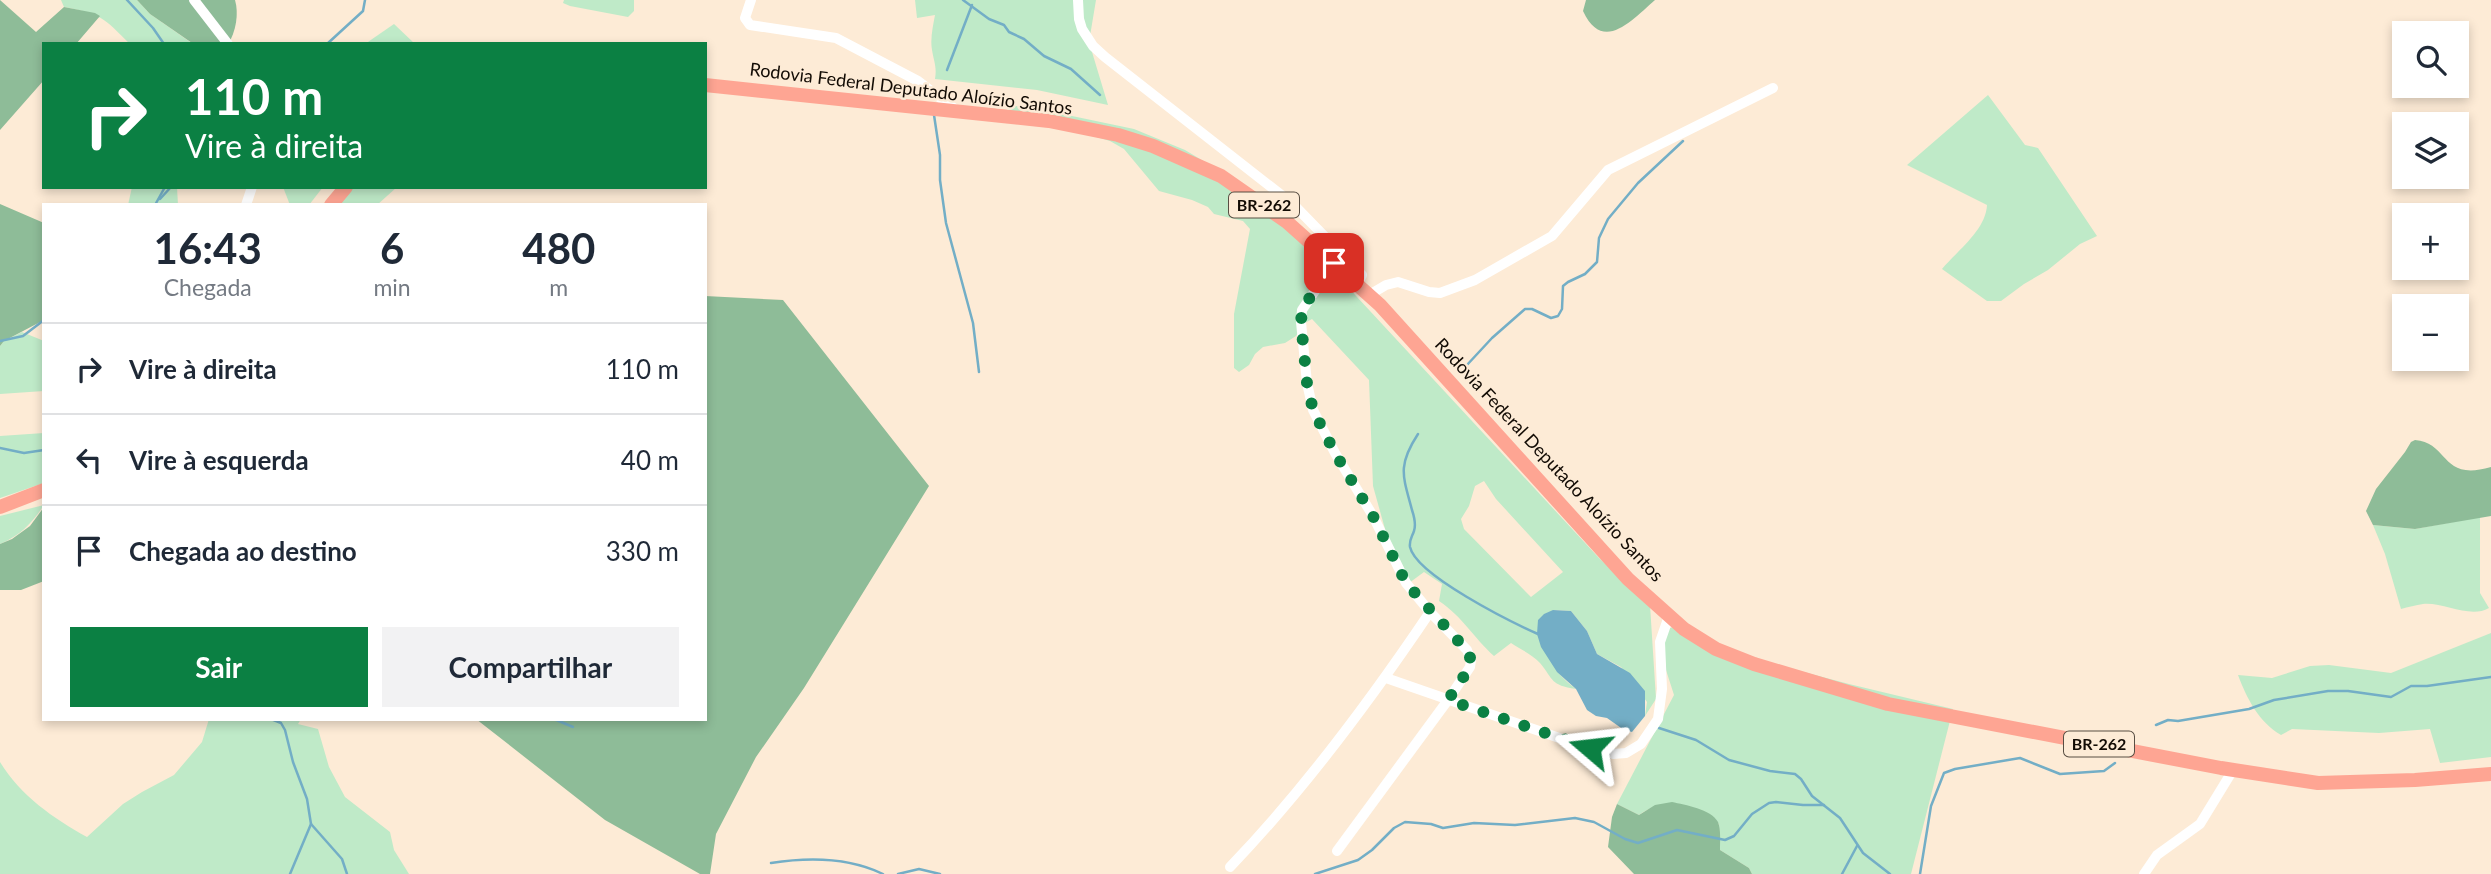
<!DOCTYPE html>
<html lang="pt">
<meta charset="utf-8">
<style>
:root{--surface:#fff;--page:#f2f2f3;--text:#1f2937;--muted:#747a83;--line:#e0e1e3;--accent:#0b8043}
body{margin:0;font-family:Lato,sans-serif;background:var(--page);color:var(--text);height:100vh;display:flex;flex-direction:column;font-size:26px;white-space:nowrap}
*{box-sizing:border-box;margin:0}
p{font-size:23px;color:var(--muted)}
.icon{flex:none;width:38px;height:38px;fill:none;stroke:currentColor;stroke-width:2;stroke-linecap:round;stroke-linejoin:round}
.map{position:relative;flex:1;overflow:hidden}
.side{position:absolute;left:42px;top:203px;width:665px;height:518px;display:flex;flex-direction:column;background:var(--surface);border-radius:0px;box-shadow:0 4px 10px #0003}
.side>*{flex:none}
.top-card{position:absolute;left:42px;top:42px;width:665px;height:147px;border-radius:0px;box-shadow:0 4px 10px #0003;background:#0b8043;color:#fff;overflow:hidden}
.tools{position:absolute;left:2392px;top:21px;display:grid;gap:14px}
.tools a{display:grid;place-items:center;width:77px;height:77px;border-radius:0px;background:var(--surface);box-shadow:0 4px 10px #0003;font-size:35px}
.pin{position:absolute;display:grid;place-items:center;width:60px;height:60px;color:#fff;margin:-30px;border-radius:14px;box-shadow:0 4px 10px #0006}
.me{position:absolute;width:77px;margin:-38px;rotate:287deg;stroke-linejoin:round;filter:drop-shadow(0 0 5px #0008)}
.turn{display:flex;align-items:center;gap:24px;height:147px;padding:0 28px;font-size:32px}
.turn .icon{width:91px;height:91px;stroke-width:2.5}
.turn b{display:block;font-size:49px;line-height:60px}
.eta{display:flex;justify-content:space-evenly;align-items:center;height:119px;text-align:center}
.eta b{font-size:42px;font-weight:700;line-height:49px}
.primary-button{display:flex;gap:14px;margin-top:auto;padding:14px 28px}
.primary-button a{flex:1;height:80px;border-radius:0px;background:var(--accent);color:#fff;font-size:28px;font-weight:700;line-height:80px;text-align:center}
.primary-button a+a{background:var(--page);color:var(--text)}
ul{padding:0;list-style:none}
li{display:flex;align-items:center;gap:21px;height:91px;padding:0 28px;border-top:2px solid var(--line)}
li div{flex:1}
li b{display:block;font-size:26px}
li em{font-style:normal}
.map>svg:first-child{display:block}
.green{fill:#bfeac8;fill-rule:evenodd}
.forest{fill:#8ebc98}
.water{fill:#73aec6}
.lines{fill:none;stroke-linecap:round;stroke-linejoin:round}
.stream{stroke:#73aec6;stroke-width:2.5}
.minor{stroke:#fff;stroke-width:10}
.highway{stroke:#fea593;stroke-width:14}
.route{stroke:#0b8043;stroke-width:12;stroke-dasharray:0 21.6}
.labels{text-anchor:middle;stroke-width:5;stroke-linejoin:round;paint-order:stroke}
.shield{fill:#fdebd6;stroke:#584e43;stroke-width:2}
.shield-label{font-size:16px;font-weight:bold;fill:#120b04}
.street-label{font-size:18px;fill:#120b04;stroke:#fdebd6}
</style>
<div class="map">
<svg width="2491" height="874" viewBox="0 0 2491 874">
<rect width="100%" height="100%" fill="#fdebd6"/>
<!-- green -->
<g class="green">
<path d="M61,0H137L150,14L193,44H130C103,17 101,14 64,7Z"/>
<path d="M564,0H634V11L628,17L570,6L563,3Z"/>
<path d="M915,0H1096L1089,42L1108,105L1037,90L935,79C937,67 934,62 932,50C930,39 933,26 935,15L917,18Z"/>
<path d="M394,24L415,44H365Z"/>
<path d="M1988,95L2025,145L2038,148L2097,236L2080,244L2048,270L2024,284L2001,301H1987L1942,269C1957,251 1986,230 1987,205L1907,165Z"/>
<path d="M997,104L1034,108L1134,129L1185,150L1240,183L1294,229L1599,558L1650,605L1656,699L1645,716L1647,702L1621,667L1597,654L1587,631L1571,611L1553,610C1551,648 1541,663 1576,689C1550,685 1554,680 1540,663C1533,655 1520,649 1511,643L1494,656C1473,637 1463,617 1439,601L1442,584L1424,572L1405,586L1390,547L1373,486L1369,380L1312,319L1305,323L1296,336L1285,343L1263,347L1255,354L1249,365L1239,372L1234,368V314L1250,229L1243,221L1214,214L1208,207L1192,200L1159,191L1124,149L1110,141L1018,114ZM1484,481L1496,499L1563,572L1531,597L1464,529L1461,519L1469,506L1475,486Z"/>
<path d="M132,187H177L178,205H128Z"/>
<path d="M283,187H323L309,205H290Z"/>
<path d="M346,187H397L377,205H332Z"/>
<path d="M22,332L44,341V391L0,394V346L4,341Z"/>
<path d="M44,433V483L0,498V436Z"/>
<path d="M44,505C32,523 21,535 0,544V516Z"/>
<path d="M2480,517V593L2489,608C2470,619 2444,602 2423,604C2416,605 2408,607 2401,609L2385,554L2373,525L2415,529Z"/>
<path d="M1683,626L1732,653L1849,684L1953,709L1911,874H1752L1749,868L1720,850L1719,824C1695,804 1666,795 1639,815L1617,804L1674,695L1666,670L1662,629Z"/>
<path d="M2491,633V757L2440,763L2430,729L2379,733L2292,729L2281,735C2259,722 2247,699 2238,675L2272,678L2310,666L2329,665L2391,673Z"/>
<path d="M209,719H301L298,724L318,729L329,767L345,797L390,832L394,850L409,874H0V762C21,796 53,818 87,837L123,804L142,792L174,775L202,742Z"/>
</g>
<!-- forest -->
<g class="forest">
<path d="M0,0L36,32L64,7L95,13L100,16L76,44H44V80L0,130Z"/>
<path d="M137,0H235C239,13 236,32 228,44L192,43L150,14Z"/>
<path d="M1586,0H1655C1632,20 1603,54 1583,11Z"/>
<path d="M0,204L44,223V320L4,341L0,346Z"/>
<path d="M705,296L783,300L929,486L804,688L756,757L716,834L710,874H700L605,820L476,719H705Z"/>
<path d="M2415,440C2450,443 2440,482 2491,467V516L2415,529L2373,525L2366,511L2376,489L2405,452L2411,442Z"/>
<path d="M44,507V581L21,590H0V544L12,539L30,526Z"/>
<path d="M1672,802C1685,805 1711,809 1718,822C1721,829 1720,842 1720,850L1749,868L1752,874H1634L1608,847L1612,817L1617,804L1639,815L1655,805Z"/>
</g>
<!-- water -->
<path class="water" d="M1553,610L1571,611L1587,631L1597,654L1630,673L1645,691V716L1632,732L1624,730L1607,718L1596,716L1587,710L1576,689L1557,672L1541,647L1537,634L1538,620L1544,614Z"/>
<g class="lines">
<!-- stream -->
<g class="stream">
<path d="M127,0L153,28L164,44"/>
<path d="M963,0L989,19L1004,25L1009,32L1024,39L1044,56L1071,69L1100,95"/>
<path d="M327,44L363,11L365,0"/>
<path d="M947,70L972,5"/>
<path d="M934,115L940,155V180L946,223L973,323L979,372"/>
<path d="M160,199L171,187"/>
<path d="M155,205L165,187"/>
<path d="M0,341L23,336L44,320"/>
<path d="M1466,366L1492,338L1525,309H1532L1551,318L1558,316L1562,309L1563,286L1568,282L1585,274L1597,262L1599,238L1608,219L1638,183L1683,141"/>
<path d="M1418,434C1397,466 1403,476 1412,510C1414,516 1416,525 1414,531C1412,537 1409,540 1410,547C1416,575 1511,622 1538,634"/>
<path d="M0,448L24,453L44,450"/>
<path d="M271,719L281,723L285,730L293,762L307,799L311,824L342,859L347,874"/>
<path d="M554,719L573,727"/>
<path d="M2156,725L2168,720L2178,721L2249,709L2274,700L2328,691H2348L2391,697L2411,686H2427L2491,677"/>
<path d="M1659,728L1696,740L1729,760L1770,771L1795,774L1801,779L1812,796L1840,818L1863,853L1890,874"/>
<path d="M771,863C809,857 848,857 883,874"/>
<path d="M290,874L311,824"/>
<path d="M898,874L919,869L940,874"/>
<path d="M1315,874L1358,860L1372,850L1394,828L1405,822L1431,824L1443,828L1474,823L1515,825L1575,818L1594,822L1625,839L1638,843L1677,830L1725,840L1734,836L1752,814L1769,803L1776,802L1803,805H1824"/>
<path d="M1842,874L1857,846"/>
<path d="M1920,874L1931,806L1944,773L1955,769L2020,758L2060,774L2104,771L2115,763"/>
</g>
<!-- minor -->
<g class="minor">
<path d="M194,0L228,44"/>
<path d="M751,0L745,18L750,25L836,38L918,81L956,110"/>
<path d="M1078,0L1079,19L1082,29L1093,46L1105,57L1294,205L1362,275L1357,284"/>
<path d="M246,205L252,187"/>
<path d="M1334,263L1302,310L1301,322L1307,383L1313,410L1335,453L1373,516L1406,583L1430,612L1467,650L1471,660L1470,667L1448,700L1337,851"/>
<path d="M1369,295L1386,285L1398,282L1429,292L1440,293L1475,280L1552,236L1608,170L1773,88"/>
<path d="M1386,678L1568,741L1613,754L1626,753L1641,744L1658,719L1662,689L1660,642L1669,616"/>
<path d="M1230,867C1304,790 1370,701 1430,612"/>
<path d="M2144,874L2157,855L2200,824L2233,770"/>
</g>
<!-- highway -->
<g class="highway">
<path d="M705,85L1049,121L1118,135L1153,146L1221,176L1287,222L1380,305L1628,579L1684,629L1716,649L1754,664L1888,704L2221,768L2318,783L2415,780L2491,774"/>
<path d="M331,205L346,187"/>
<path d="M0,507L44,490"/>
</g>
</g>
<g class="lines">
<!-- route -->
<path class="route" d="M1334,263L1306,303L1302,310L1301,322L1307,383L1313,410L1335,453L1373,516L1406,583L1470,654V667L1448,700L1590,748"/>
</g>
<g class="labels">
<!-- shield labels -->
<g class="shield">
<rect x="1229" y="192.5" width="70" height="25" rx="5"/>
<rect x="2064" y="731.5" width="70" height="25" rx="5"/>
</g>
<g class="shield-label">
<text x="1264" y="211">BR-262</text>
<text x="2099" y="750">BR-262</text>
</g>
<!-- street labels -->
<g class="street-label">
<text transform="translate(911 89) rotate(7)" y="6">Rodovia Federal Deputado Aloízio Santos</text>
<text transform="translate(1549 460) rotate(47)" y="6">Rodovia Federal Deputado Aloízio Santos</text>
</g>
</g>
</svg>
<div class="tools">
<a><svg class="icon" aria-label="search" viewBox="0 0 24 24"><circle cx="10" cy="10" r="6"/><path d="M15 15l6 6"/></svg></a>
<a><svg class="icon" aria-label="layers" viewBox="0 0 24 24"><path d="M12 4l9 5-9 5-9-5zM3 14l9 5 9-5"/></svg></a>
<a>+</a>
<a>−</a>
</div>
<div class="pin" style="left:1334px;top:263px;background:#d93025"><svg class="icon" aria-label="arrive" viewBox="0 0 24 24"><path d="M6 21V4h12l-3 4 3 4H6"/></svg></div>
<svg class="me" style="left:1590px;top:748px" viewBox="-20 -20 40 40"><path d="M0-17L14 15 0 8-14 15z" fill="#0b8043" stroke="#fff" stroke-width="4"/></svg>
<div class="top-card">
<div class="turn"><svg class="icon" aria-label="right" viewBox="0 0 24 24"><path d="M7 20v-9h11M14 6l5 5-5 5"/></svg><div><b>110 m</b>Vire à direita</div></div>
</div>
<section class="side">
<div class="eta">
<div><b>16:43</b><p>Chegada</p></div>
<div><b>6</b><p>min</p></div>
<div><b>480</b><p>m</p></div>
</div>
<ul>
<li><svg class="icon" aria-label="right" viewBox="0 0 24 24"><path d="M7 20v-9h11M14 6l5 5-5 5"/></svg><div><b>Vire à direita</b></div><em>110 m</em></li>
<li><svg class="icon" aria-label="left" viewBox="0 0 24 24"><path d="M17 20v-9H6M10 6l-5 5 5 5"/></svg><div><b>Vire à esquerda</b></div><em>40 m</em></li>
<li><svg class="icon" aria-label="arrive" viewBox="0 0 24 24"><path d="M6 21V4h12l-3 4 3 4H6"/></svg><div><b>Chegada ao destino</b></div><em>330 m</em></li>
</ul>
<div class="primary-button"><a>Sair</a><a>Compartilhar</a></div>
</section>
</div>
